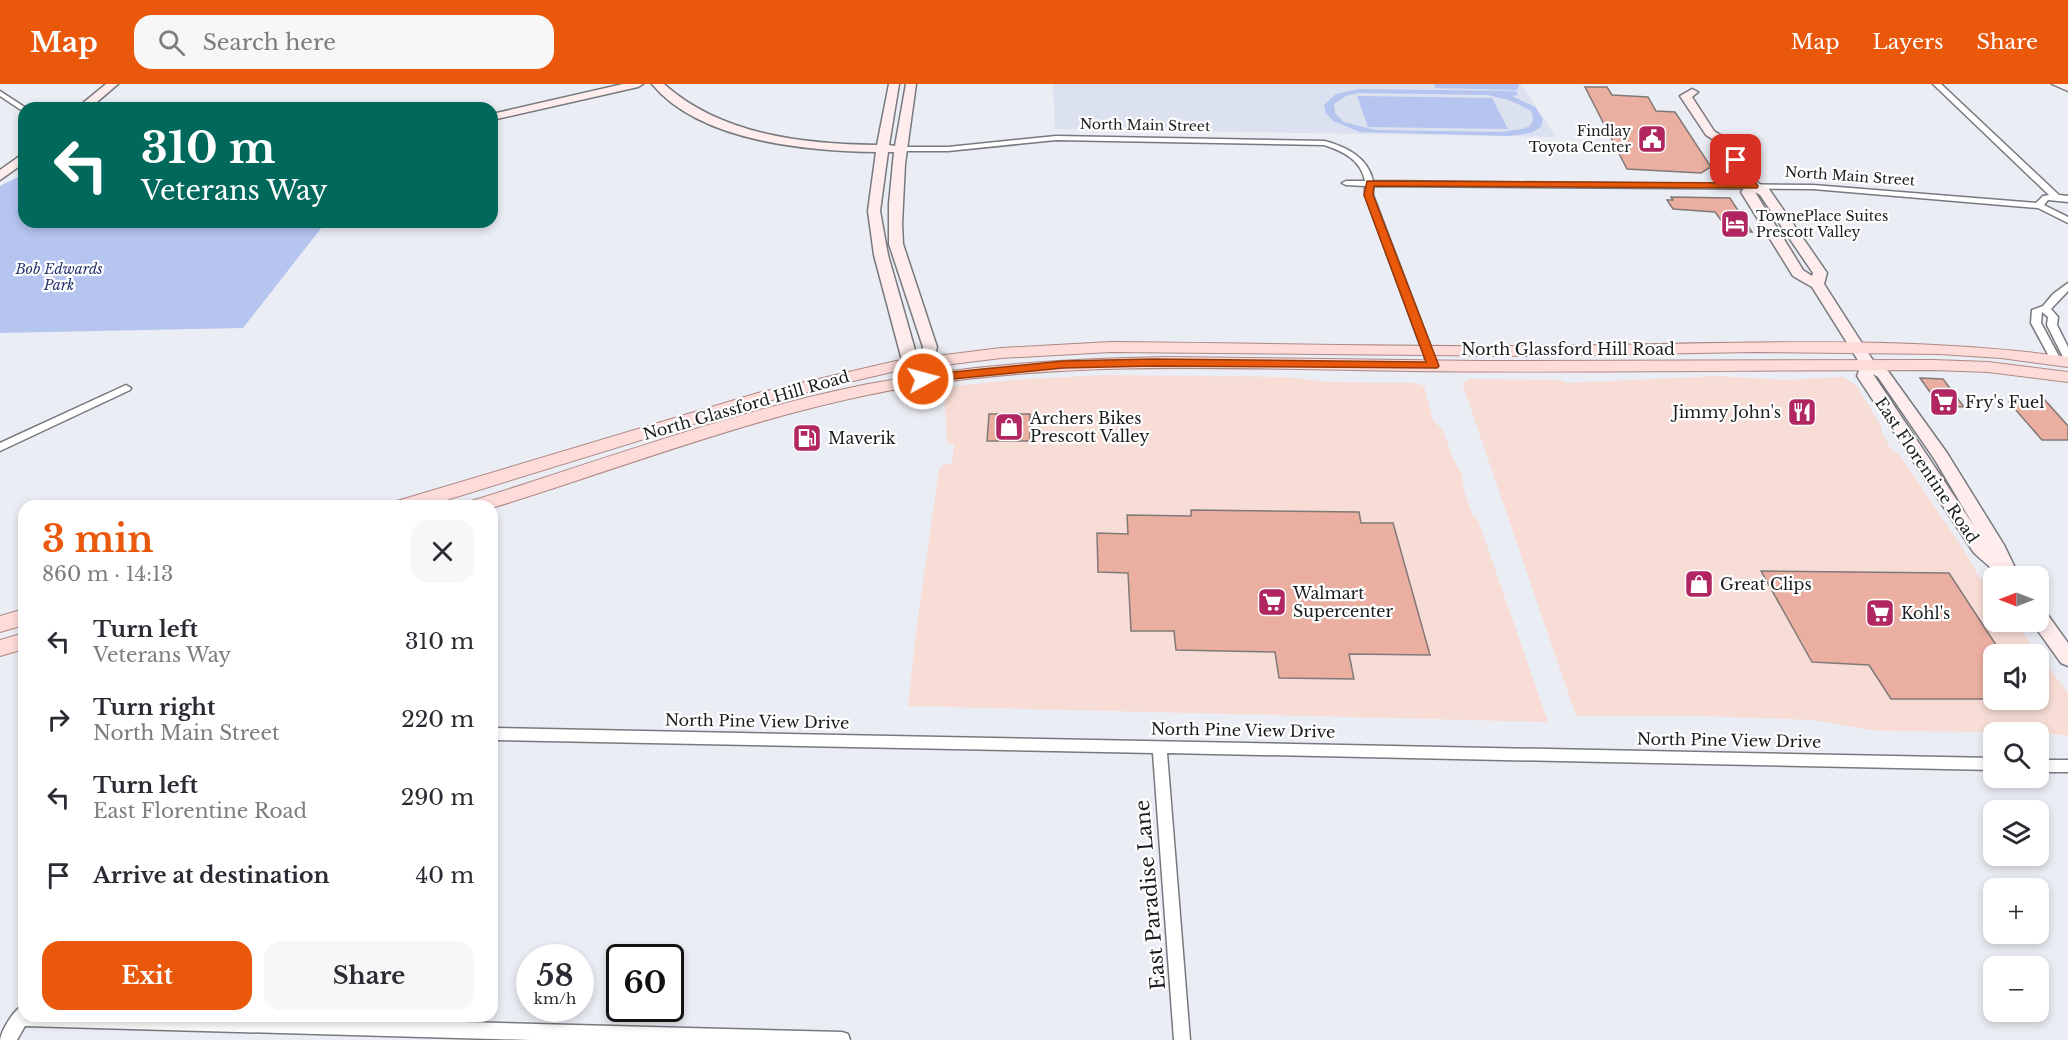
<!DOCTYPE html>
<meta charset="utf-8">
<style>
:root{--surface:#fff;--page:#f7f7f7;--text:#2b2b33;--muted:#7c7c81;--accent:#ea580c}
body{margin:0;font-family:"Libre Baskerville",serif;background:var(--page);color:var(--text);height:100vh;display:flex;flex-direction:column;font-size:22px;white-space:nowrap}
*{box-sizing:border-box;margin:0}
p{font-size:20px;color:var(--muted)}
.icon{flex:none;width:33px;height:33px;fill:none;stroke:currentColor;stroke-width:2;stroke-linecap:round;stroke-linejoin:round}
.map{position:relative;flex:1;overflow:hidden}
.panel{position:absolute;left:18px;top:416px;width:480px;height:522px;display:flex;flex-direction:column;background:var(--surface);border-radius:18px;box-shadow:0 3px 9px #0003}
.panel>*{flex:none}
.guide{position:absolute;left:18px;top:18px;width:480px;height:126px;border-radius:18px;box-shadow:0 3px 9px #0003;background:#00695c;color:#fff;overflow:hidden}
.needle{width:39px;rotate:270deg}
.buttons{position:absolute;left:1983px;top:482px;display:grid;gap:12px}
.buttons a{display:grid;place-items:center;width:66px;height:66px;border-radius:12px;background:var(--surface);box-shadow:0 3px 9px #0003;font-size:30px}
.speed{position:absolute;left:516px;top:860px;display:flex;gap:12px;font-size:30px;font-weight:700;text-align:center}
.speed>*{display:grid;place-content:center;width:78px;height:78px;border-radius:50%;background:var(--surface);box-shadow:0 3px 9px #0003;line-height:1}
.speed small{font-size:15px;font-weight:400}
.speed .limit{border:3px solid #111;border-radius:9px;background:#fff;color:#111}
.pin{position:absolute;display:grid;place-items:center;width:51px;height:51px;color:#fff;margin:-26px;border-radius:12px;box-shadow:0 3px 9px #0006}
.me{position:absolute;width:66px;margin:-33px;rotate:83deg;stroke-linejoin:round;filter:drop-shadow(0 0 4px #0008)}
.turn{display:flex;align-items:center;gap:21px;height:126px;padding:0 24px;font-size:27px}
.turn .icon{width:78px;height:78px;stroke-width:2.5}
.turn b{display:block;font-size:42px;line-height:51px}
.round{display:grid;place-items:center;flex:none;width:63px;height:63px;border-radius:18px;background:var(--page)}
.summary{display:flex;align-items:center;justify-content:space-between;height:102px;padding:0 24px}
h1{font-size:36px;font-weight:700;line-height:45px;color:var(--accent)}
.primary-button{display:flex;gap:12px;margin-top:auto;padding:12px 24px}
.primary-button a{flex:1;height:69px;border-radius:18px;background:var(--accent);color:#fff;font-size:24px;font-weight:700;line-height:69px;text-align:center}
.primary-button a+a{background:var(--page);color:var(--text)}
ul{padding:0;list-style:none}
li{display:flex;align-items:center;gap:18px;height:78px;padding:0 24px}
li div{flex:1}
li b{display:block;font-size:22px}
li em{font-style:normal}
header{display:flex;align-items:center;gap:36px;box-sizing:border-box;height:84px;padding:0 30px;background:var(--accent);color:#fff}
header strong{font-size:28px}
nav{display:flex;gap:33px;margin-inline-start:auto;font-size:21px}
.search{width:420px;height:54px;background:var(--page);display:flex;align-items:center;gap:15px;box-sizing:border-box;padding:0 21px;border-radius:18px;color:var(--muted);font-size:22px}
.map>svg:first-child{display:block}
.commercial{fill:#f7ddd6;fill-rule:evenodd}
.built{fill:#dbe1ef}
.green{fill:#b5c5f0;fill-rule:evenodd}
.building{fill:#ebafa1;stroke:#817977;stroke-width:1.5}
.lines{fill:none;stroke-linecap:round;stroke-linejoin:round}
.street-casing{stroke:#77797f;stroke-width:3}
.secondary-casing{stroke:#77797f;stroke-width:3}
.primary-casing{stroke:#ad8986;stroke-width:2}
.street{fill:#fff;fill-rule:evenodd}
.secondary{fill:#feedec;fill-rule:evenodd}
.primary{fill:#fddbd8;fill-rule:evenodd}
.route{fill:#ea580c;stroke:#983908;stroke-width:1.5}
.labels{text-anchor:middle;stroke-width:4.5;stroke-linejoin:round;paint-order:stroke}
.far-street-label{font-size:14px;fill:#1b1c1e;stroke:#fff}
.far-poi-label{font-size:14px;fill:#1b1c1e;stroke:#fff;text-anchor:end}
.far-park-label{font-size:14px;font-style:italic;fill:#24336e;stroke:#fff}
.street-label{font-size:16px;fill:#1b1c1e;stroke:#fff}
.poi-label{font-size:16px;fill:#1b1c1e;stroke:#fff;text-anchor:start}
.near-street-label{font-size:20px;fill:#1b1c1e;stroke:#fff}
</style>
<header>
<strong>Map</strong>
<div class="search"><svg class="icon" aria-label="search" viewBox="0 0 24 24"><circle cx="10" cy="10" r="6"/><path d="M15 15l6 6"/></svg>Search here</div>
<nav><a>Map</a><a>Layers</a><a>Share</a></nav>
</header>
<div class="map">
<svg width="2068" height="956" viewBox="0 0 2068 956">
<rect width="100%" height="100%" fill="#ebedf4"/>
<!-- commercial -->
<g class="commercial">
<path d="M1103,291L1286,293L1327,298L1415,299L1424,302L1433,336L1443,346L1453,374L1462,391L1464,407L1473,432L1478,436L1548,638L908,622L916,548L939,385L945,380H952L954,361L947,358L944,307L948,303L1013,296Z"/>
<path d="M1718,292L1785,296L1843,293L1856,301L1881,342L1882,348L1890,364L1899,370L1964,466L1979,493L1984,496L1993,509L1994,537H2014L2068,609V652L2038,648L1876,647L1814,636L1699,632H1576L1462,299L1471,295L1560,296L1567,299ZM1994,570H2038V615H1994Z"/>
</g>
<!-- built -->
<path class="built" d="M1053,0H1521L1556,53L1055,45Z"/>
<!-- green -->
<g class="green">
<path d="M1434,0H1518L1519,2L1517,6L1435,4Z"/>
<path d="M1359,5L1516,7L1518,11L1512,12L1535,23L1543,35L1541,43L1531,49L1509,52L1360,48L1333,37L1326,29L1324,21L1336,10ZM1358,9L1487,11C1504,14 1517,18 1532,28L1533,36L1530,42L1522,45L1501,48L1375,46L1344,38L1335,29L1334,20L1346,12Z"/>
<path d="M1357,12L1492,14L1508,45L1368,43Z"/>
<path d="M22,91H24V138H326L243,244L0,249V102Z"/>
</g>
<!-- building -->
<g class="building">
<path d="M1585,3H1607L1612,11L1648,13L1656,27L1675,28L1711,83L1701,89L1627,85Z"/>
<path d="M1671,113L1730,114L1752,148L1729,147L1715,128L1673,125L1667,116H1673Z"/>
<path d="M1920,294L1943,295L1964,323L1940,322Z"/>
<path d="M2013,315H2044L2068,342V356H2042L2009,318H2017Z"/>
<path d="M989,330H1030V357H987Z"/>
<path d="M1191,426L1359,428L1361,439H1393L1430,571L1349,570L1354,595L1279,594L1275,568L1176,566L1174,547H1131L1128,489L1098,488L1097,449L1128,450L1127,431L1191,432Z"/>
<path d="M1761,487L1949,489L2002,570H1994V615H1891L1869,581L1812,578Z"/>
</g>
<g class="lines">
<!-- street casing -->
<g class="street-casing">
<g id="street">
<path d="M1933,0H1941L2059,111L2068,112V118L2048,116L2044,121L2068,133V139L2038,124L1813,105L1373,102V111L1438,282L1433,285L1428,282L1365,111V102L1346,101L1342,99L1346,97H1365C1361,76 1343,67 1324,61L1056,56L948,67H900L896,65L900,63H948L1056,52L1325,57C1346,63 1368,73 1373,97L1813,101L2036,119L2043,112L2049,111Z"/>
<path d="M0,7L26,24H24V28L0,12Z"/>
<path d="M2068,199V207L2051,225L2058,233L2057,241L2068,263V276L2063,273L2047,241L2048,233L2042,228L2041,239L2061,276L2056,279L2051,276L2031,239L2032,226L2043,222L2053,210Z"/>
<path d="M126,301L131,304L130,306L0,367V359Z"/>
<path d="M492,644L1994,674V686L1167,669L1190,956H1174L1153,669L492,656Z"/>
<rect x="2038" y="676" width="30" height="12"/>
<path d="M24,921V932H237L842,948L848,950L850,956H531L25,942L17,956H0C2,945 14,925 24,921Z"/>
</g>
</g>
<!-- secondary casing -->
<g class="secondary-casing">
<g id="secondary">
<path d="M106,0H118L90,24H77Z"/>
<path d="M623,0H643L638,3L492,36V30Z"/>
<path d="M652,0H664C721,51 803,60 877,61L889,0H899L889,61L895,62L906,0H916L905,80L902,140L903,160L937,263L928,298H918L903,280L874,171L868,127L876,68C806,67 699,57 652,0ZM888,68H894L889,120V160L923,263L919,280L888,171L880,127Z"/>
<path d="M2052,0H2068V7Z"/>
<path d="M1692,5L1698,8L1692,13L1714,47L1728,56L1758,99L1769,105L1827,189L1824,200L1874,278L1888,287L1947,369L2004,461L2019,492H2000L1974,469L1857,292L1861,281L1812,203L1793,192L1741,108L1747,101L1720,60L1706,51L1680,12ZM1755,108L1760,111L1813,189L1812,192L1803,186ZM1873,290L1878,293L1935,376L1974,442Z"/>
<path d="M24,69V79L0,96V86Z"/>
<path d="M2038,525L2045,527L2068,559V582L2061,579L2031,537H2038Z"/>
</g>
</g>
<!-- primary casing -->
<g class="primary-casing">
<g id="primary">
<path d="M1111,258C1251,259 1390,263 1530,262C1709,261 1890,249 2068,273V283L2001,274L1939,270L1754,268L1529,272L1111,268L1001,274L896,287L768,317L427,422H395L397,417L758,309L896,277L1001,264Z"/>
<path d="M1166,273L1480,277L1933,276L1988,278L2068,288V298L1988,288L1933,286C1759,286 1586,289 1412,287C1248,285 1084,276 922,301C774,324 634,380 492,424V422H469L471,417C601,377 730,328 863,301C964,281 1064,275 1166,273Z"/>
<path d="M24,525V541L0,548V532Z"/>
<path d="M24,549V565L0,572V556Z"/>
</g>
</g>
<!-- street -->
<use href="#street" class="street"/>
<!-- secondary -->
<use href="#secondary" class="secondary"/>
<!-- primary -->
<use href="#primary" class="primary"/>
</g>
<!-- route -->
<path class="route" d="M1733,74H1739L1758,102L1757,104L1374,102L1373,111L1439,282L1437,284L1153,282L1063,284L923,298L917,295L923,291L1063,277L1153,275L1426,278L1364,111L1367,97L1747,99L1732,76Z"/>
<!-- icons -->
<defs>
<g id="civic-square" transform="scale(1.5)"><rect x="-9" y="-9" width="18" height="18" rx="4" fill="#b12661" stroke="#fff"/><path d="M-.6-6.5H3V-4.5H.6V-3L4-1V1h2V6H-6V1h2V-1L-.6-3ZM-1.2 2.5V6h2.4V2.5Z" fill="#fff"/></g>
<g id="hotel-square" transform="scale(1.5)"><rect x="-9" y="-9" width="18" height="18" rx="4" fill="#b12661" stroke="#fff"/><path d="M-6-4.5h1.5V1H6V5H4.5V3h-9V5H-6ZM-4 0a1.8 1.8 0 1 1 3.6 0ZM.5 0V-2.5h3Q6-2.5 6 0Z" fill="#fff"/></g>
<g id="supermarket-square" transform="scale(1.5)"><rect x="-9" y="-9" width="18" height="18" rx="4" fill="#b12661" stroke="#fff"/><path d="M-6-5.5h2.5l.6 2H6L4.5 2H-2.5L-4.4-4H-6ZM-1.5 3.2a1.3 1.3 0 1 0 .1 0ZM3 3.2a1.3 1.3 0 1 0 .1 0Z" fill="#fff"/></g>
<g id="restaurant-square" transform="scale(1.5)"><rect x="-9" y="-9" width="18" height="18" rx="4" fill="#b12661" stroke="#fff"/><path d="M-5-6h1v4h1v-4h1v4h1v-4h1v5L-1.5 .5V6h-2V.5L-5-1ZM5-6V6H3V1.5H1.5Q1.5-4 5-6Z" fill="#fff"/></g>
<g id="shop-square" transform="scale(1.5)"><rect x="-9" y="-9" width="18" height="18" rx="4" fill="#b12661" stroke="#fff"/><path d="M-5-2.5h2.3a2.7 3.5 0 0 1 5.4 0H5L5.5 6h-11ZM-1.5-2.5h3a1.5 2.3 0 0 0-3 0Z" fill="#fff"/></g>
<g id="fuel-square" transform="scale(1.5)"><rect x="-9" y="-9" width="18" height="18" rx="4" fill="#b12661" stroke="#fff"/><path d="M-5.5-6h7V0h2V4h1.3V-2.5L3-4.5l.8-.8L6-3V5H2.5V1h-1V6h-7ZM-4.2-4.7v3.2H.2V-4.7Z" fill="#fff"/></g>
</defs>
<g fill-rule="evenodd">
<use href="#civic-square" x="1652" y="55"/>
<use href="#hotel-square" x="1735" y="140"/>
<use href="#supermarket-square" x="1944" y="318"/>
<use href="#restaurant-square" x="1802" y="328"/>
<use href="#shop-square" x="1009" y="343"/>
<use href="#fuel-square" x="807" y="354"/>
<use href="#shop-square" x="1699" y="500"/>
<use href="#supermarket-square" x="1272" y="518"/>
<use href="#supermarket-square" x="1880" y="529"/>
</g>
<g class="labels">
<!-- far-street labels -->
<g class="far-street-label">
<text transform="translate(1145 41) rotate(1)" y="5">North Main Street</text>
<text transform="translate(1850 92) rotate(4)" y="5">North Main Street</text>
</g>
<!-- far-poi labels -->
<g class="far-poi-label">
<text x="1631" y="52">Findlay<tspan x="1631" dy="16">Toyota Center</tspan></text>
<text x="1756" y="137" text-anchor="start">TownePlace Suites<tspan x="1756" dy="16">Prescott Valley</tspan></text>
</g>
<!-- far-park labels -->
<g class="far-park-label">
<text x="59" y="190">Bob Edwards<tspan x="59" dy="16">Park</tspan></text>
</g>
<!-- street labels -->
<g class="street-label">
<text x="1568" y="271">North Glassford Hill Road</text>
<text transform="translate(746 321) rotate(-16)" y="6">North Glassford Hill Road</text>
<text transform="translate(1927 386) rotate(56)" y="6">East Florentine Road</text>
<text transform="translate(757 637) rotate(1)" y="6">North Pine View Drive</text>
<text transform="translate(1243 646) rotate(1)" y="6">North Pine View Drive</text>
<text transform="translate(1729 656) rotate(1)" y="6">North Pine View Drive</text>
</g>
<!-- poi labels -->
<g class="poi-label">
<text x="1965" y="324">Fry's Fuel</text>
<text x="1781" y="334" text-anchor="end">Jimmy John's</text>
<text x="1030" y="340">Archers Bikes<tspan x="1030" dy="18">Prescott Valley</tspan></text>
<text x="828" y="360">Maverik</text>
<text x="1720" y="506">Great Clips</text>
<text x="1293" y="515">Walmart<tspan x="1293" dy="18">Supercenter</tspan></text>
<text x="1901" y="535">Kohl's</text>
</g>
<!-- near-street labels -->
<g class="near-street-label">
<text transform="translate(1150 811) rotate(-95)" y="7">East Paradise Lane</text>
</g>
</g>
</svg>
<div class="buttons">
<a><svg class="needle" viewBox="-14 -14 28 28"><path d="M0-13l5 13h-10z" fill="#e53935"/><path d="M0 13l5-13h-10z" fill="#7c7c81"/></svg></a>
<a><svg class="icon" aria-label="sound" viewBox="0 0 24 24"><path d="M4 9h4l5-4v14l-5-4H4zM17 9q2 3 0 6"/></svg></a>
<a><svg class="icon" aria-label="search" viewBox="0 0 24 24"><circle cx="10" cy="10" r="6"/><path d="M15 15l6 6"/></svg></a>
<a><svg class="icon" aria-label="layers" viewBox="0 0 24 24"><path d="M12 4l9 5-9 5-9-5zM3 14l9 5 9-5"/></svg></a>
<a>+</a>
<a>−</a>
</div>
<div class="speed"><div>58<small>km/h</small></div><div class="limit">60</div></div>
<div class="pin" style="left:1736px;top:76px;background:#d93025"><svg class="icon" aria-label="arrive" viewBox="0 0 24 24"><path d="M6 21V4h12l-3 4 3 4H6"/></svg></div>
<svg class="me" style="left:923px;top:295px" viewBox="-20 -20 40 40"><circle r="17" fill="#ea580c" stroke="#fff" stroke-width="3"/><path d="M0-11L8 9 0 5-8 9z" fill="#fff"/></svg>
<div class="guide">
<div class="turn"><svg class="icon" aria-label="left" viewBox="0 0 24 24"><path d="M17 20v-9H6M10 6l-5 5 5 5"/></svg><div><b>310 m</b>Veterans Way</div></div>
</div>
<section class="panel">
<div class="summary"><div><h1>3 min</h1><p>860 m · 14:13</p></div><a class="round"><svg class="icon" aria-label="close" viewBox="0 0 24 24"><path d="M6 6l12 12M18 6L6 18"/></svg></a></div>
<ul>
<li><svg class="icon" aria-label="left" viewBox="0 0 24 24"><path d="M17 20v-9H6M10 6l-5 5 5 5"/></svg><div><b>Turn left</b><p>Veterans Way</p></div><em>310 m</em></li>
<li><svg class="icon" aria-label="right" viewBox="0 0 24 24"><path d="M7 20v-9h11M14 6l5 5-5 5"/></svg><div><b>Turn right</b><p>North Main Street</p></div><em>220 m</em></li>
<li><svg class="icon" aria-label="left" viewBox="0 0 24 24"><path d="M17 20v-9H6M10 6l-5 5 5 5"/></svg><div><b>Turn left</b><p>East Florentine Road</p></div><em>290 m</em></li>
<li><svg class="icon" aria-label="arrive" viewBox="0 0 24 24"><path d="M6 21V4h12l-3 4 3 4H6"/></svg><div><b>Arrive at destination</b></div><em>40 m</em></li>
</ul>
<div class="primary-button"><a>Exit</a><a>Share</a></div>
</section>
</div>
